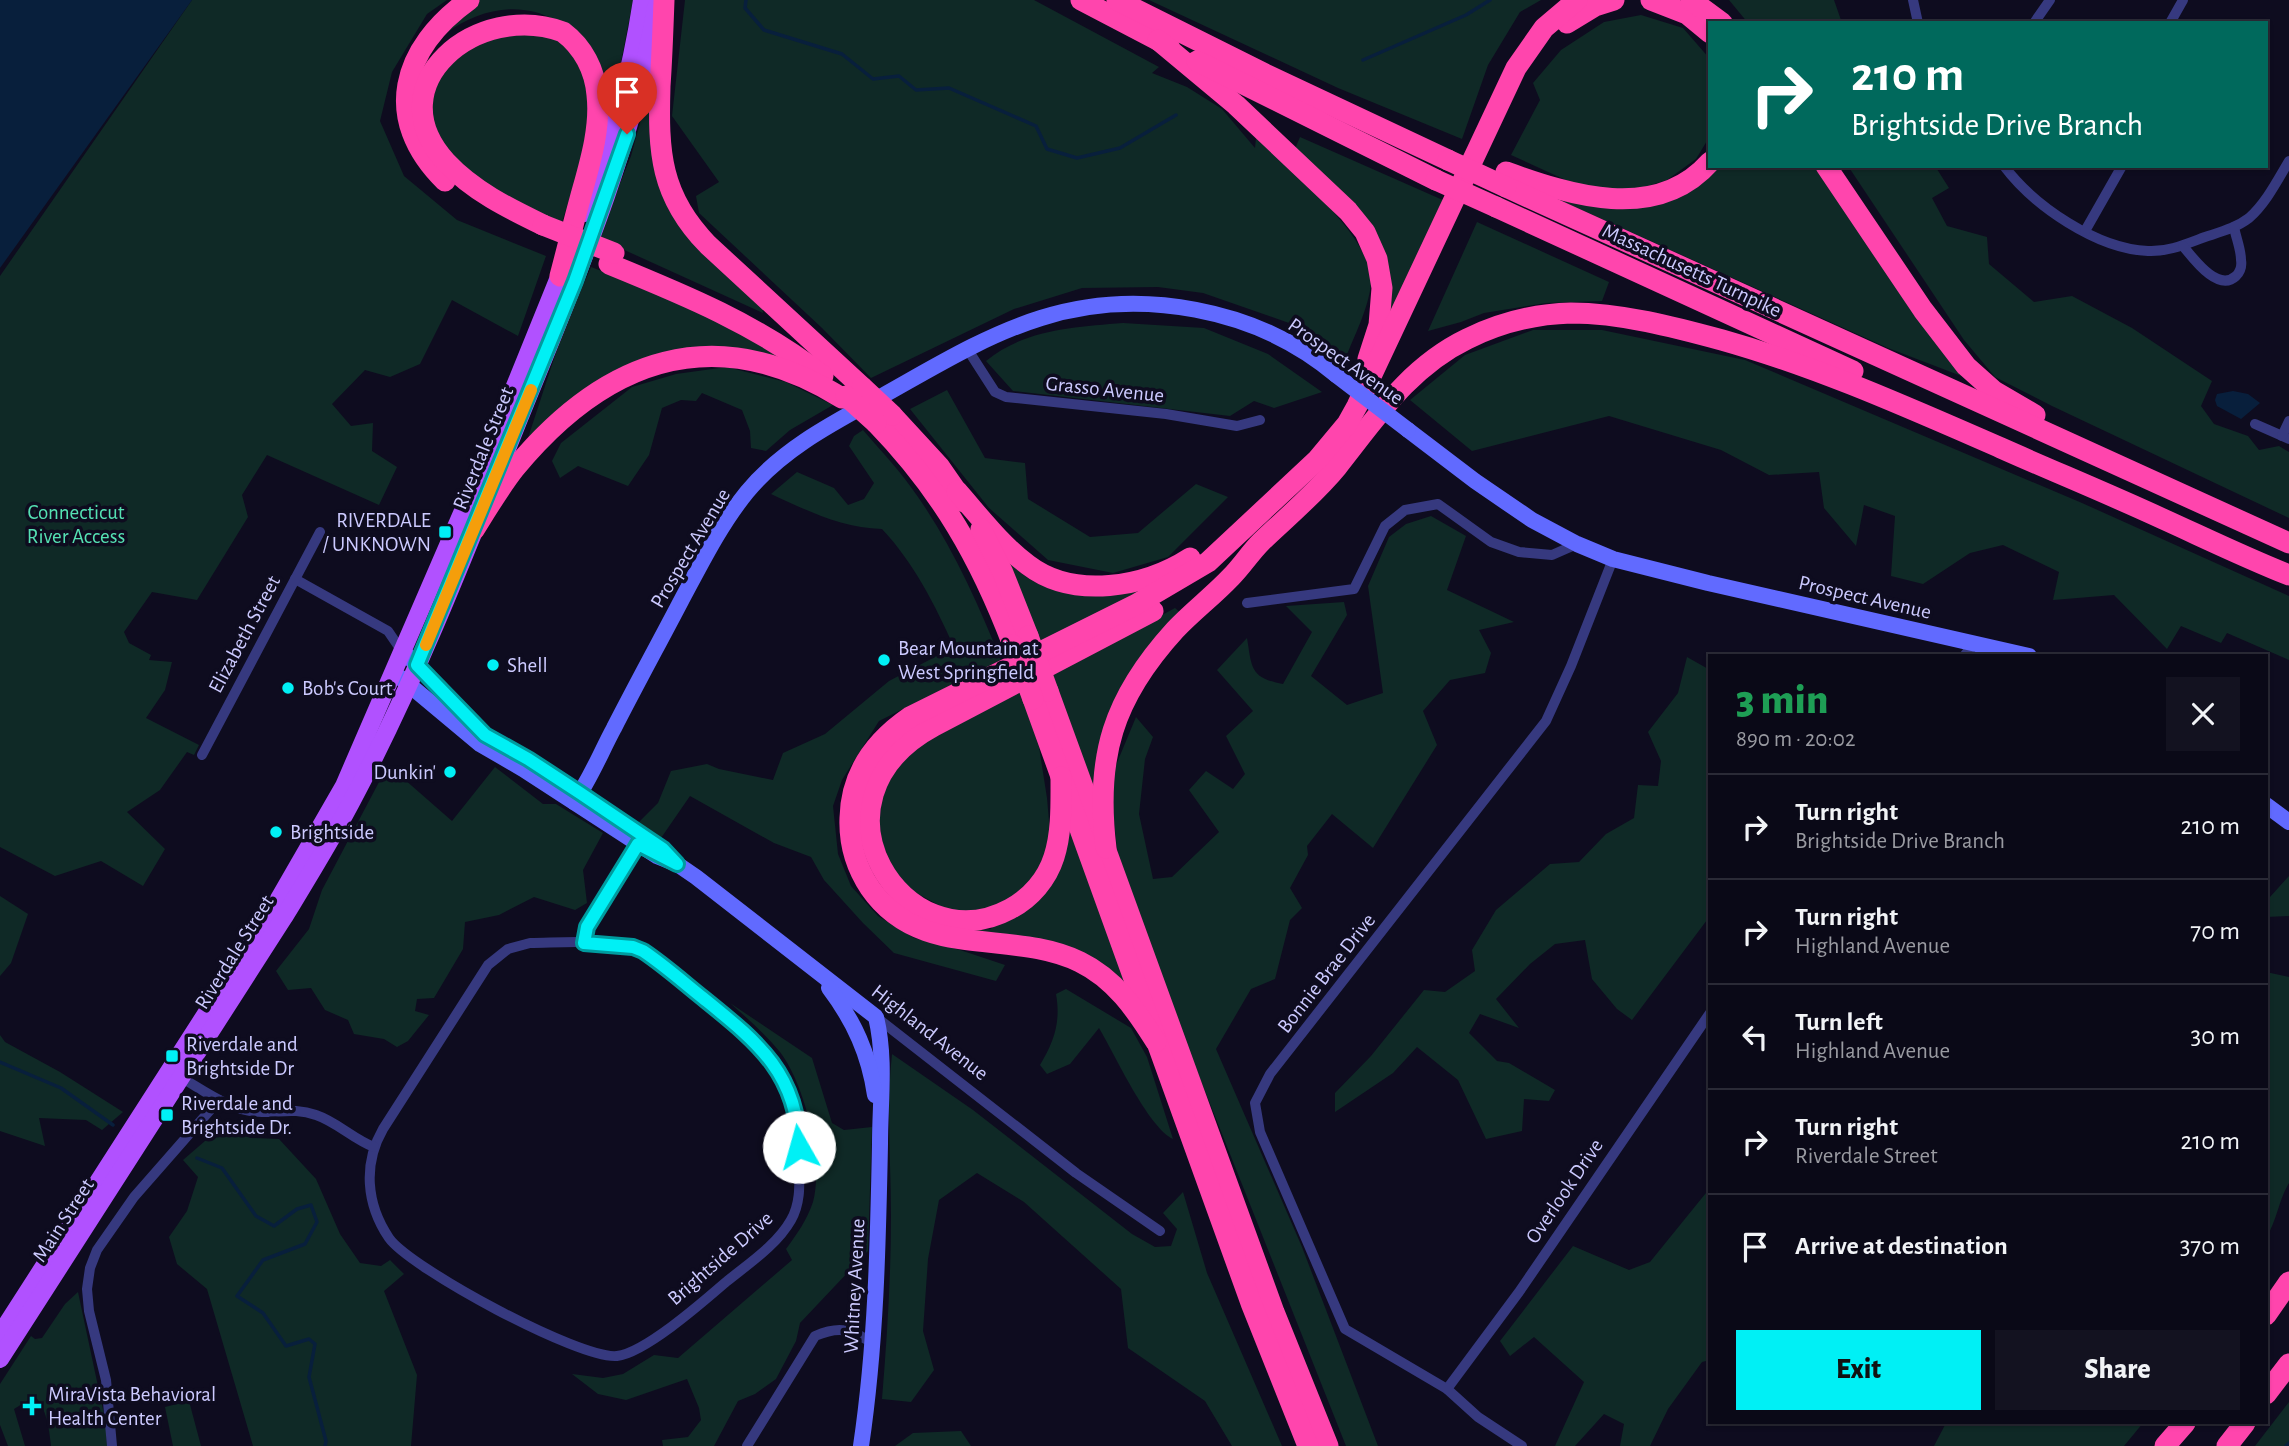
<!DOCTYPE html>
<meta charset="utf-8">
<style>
:root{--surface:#0a0917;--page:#131220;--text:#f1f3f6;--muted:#999aa1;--line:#2a2a36;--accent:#00f0f5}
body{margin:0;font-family:"Alegreya Sans",sans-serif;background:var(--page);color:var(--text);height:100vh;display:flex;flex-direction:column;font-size:26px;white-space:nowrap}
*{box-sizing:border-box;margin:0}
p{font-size:23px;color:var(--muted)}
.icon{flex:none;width:38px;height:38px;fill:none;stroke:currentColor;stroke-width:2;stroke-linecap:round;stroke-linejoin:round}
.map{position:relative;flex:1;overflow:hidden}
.side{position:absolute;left:1708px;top:654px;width:560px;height:770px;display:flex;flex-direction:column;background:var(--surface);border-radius:0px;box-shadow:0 2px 5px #0004,0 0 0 2px var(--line)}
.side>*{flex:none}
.guide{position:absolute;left:1708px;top:21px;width:560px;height:147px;border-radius:0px;box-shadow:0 2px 5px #0004,0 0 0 2px var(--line);background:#00695c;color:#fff;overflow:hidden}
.pin{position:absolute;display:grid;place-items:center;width:60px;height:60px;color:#fff;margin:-72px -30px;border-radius:50% 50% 50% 0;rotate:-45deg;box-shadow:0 0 7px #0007}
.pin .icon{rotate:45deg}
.me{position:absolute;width:77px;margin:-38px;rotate:353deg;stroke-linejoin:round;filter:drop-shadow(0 0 5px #0008)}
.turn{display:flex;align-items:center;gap:24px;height:147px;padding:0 28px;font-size:32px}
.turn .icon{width:91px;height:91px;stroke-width:2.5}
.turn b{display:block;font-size:49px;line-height:60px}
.round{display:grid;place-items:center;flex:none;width:74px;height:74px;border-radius:0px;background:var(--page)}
.head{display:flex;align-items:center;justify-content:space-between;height:119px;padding:0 28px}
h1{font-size:42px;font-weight:800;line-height:52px;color:#1e9e55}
.button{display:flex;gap:14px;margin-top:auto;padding:14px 28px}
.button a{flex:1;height:80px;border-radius:0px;background:var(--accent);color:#111;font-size:28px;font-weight:800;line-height:80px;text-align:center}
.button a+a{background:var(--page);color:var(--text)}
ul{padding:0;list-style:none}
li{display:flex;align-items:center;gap:21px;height:105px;padding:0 28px;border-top:2px solid var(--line)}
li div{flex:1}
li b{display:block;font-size:26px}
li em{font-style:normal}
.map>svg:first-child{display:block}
.green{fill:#0f2926}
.water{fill:#081f3c}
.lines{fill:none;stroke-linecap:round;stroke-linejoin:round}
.stream{stroke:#081f3c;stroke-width:3.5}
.street{stroke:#36397f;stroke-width:10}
.secondary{stroke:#616aff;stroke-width:16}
.primary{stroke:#b151ff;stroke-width:18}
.highway{stroke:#ff45ad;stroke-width:21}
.secondary-bridge{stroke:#616aff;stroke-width:16}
.highway-bridge{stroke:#ff45ad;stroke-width:21}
.route-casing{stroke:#009c9f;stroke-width:18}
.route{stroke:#00f0f5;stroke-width:12}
.slow{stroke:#f59e0b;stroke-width:12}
.poi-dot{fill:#00f0f5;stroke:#0e0c1f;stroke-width:2.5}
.labels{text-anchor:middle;stroke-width:7;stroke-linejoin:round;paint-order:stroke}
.street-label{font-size:21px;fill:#cccaff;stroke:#0e0c1f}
.park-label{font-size:21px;fill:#55e1b3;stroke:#0e0c1f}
.poi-label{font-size:21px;fill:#cccaff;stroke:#0e0c1f;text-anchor:start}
</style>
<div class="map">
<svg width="2289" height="1446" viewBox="0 0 2289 1446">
<rect width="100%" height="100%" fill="#0e0c1f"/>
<!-- green -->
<g class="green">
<path d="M192,0H447L427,14L392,72L380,121L404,176L457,220L546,256L518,336L452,300L420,364L390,377L365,370L332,404L351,426L373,423L372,451L397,467L379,505L267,455L242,495L248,517L197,600L152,592L124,632L129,643L151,655L149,660L172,662L165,690L146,718L199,745L194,755L187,752L160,790L127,812L165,849L143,886L101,861L55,876L0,847V276Z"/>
<path d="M480,0H633L618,78L607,118C597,93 585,55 572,33C569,27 561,23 555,20C518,0 477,10 445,34Z"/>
<path d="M685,0H1034L1159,67L1152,73L1187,87L1222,109L1255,148L1256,138C1288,166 1374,238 1371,283C1369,308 1354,336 1345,360L1289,323L1203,293L1158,287L1082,288L1014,309L871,378L822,328L699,213L696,196L719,182L672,116Z"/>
<path d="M1149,0H1541L1520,12L1488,65L1462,139L1338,88Z"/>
<path d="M1729,0H1834L1842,23H1748Z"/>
<path d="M1641,15L1683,28L1710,59V136L1696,159L1667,180L1625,193L1592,192L1511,155L1540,100L1533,83L1561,50L1604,22Z"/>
<path d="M518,21L567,45L582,66L591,104L587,143L562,222L477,185L434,133L428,102L436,70Z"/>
<path d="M655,67L654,165L762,307L763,313L598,238L631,156Z"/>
<path d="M1300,137L1445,201L1394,314L1388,313L1384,252L1295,149Z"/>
<path d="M1715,166H1818L1964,377L1888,348L1544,193L1592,204Z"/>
<path d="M1848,166H1935L1949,188L1932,198L1947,226L1987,237L1989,264L2034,302L2072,296L2132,328L2212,381L2201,406L2214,424L2248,436L2259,450L2279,446L2289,452V518L2052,406L1995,377L1964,340Z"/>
<path d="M1477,222L1609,282L1602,301L1546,303L1484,313L1461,322L1428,331Z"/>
<path d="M591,267L654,291L708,315L794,363L670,354L527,441L561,337Z"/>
<path d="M1123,323L1204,328L1268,354L1322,392L1274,408L1254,401L1230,416L1013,391L986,361C1025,329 1075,327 1123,323Z"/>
<path d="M1533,330H1602L1745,360L2082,503L2289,596V660L2227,633L2221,643L2181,626L2167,649L2114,595L2053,600L2059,572L2003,545L1970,553L1923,584L1891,576L1895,516L1864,505L1856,546L1824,508L1819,472L1769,475L1721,450L1609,416L1472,451L1410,400L1465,355Z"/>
<path d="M727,367L786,382L833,405L790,430L766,451L751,448L750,431L742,410L702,393L696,401L681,400L662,408L649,455L628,486L578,466L560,478L552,461L561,443L632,387L676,374Z"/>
<path d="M947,390L985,458L1025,463L1028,499L1090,537L1138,533L1196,484L1228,497L1168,557L1113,573L1048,560L989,508L910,409Z"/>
<path d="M863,430C882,452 902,473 918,497C953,547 978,604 1001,660L879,721L842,780L833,806L838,854L851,886L878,916L914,938L960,950L1005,965L996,981L894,953L863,923L824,880L811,857L774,843L690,796L661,838L636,825L658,803L671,771L707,764L719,769L773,780L783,753L825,734L889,681L954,647C935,605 914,563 882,529C842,528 808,511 771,494L797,472L834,488L848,505L864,499L874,483L849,446L854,436Z"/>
<path d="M1431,516L1466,536L1447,590L1514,622L1479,630L1491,653L1485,673L1450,680L1423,711L1437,745L1373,848L1332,814L1307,846L1308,855L1290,888L1302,908L1290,920L1275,979L1251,989L1216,1049L1302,1247L1378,1446H1346L1170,1003L1119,864L1109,782L1136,717L1153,737L1145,759L1139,814L1153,879L1172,877L1219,832L1189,790L1206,771L1233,789L1245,774L1226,736L1253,711L1217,670L1247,638C1252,668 1250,678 1283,684L1312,632L1286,606L1344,602L1347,615L1311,676L1347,705L1383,693L1368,586L1389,537L1406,524Z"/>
<path d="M1002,552C1009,560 1016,570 1025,576C1062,602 1109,594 1151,588L1042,647Z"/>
<path d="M1175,608L1183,615L1160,640L1092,787L1052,677L1056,672Z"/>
<path d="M1687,657L1710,670V916L1632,1020L1617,1009L1592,979L1585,940L1555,944L1530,964L1496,999L1519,1028L1480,1014L1469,1033L1497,1061L1509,1063L1555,1090L1549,1101L1524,1099L1522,1131L1486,1139L1458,1080L1417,1047L1393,1073L1335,1112V1093L1371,1056L1424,990L1445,992L1475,971L1472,950L1496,910L1550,864L1579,862L1606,834L1634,818L1638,785L1658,786L1661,761L1648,732L1678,693Z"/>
<path d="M1020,691L1039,747L1047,798L1050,832L1043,864L1028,886L1009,903L982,912L953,913L900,884L877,831L878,802L888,776L911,750Z"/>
<path d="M388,765L452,821L495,767L543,804H556L603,833L583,870L587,903L575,910L534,897L499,915L465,922L463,949L434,998L417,999L415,1011L429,1015L408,1041L397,1047L384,1039L354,1034L348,1020L325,1010L311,988L288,990L276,971L309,929L322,890Z"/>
<path d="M1073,833L1132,991L1110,974L970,930L991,929L993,925L1015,915L1067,835Z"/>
<path d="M2289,876V916L2266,917V896L2270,897Z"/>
<path d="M0,896L28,914L11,963L0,976Z"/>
<path d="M2266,972L2289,977V1183C2278,1201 2278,1218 2266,1238Z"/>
<path d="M1066,989L1131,1028L1147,1057L1173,1139C1148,1127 1115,1055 1099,1028L1070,1064L1047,1074L1040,1065C1054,1042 1061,1022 1056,994Z"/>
<path d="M730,1003L812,1058L832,1123L844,1130L872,1127L868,1251L800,1323L796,1341L776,1379L755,1394L738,1401L714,1446H663L662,1440L688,1437L701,1420L699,1408L687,1379L626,1400L598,1394L572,1374L603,1378L623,1374L654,1355L678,1358L792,1260L786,1249C797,1234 807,1220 813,1202C824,1161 805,1085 780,1052C765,1034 747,1018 730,1003Z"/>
<path d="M0,1035L5,1042L60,1072L123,1112L102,1130L86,1120L39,1118L45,1146L0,1131Z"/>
<path d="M892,1054L973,1110L1132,1234L1155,1247L1171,1246L1177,1229L1163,1213L1183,1192L1207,1273L1282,1446H1232L1205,1401L1128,1348L1121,1289L1024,1202L977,1173L939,1200L928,1259L923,1331L934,1370L911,1402L882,1399C887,1338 891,1277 891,1216C891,1161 886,1108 892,1054Z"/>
<path d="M220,1128L251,1138L279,1139L316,1179L340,1234L360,1263L381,1266L390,1260L404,1274L384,1291L417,1375L411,1446H253L207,1289L177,1264L169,1237L187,1211L198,1177L183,1160Z"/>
<path d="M1710,1188V1360L1702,1362L1668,1409L1650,1446H1620L1624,1424L1604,1414L1575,1446H1555L1584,1382L1534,1337L1510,1356L1500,1341L1573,1246L1629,1270L1650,1262Z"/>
<path d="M78,1292L106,1424L107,1446H51C49,1428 47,1410 35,1396L14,1409L25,1446H8L0,1425V1384L31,1336L35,1339L42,1338L65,1304Z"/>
<path d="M189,1401L201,1446H173L165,1407Z"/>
<path d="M2289,1402V1446H2255Z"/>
<path d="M1946,1423H2143L2124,1446H1934Z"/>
<path d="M961,1431L971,1446H895L913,1433Z"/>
</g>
<!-- water -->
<g class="water">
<path d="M0,0H192L0,268Z"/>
<path d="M2233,391L2248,394L2260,403L2241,419L2217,406L2215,400L2217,394Z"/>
</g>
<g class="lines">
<!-- stream -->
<g class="stream">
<path d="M746,0L745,8L764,30L842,54L873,79L899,76L916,90L949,88L1036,126L1047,149L1077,158L1120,148L1176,115"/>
<path d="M1363,60L1466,15L1490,0"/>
<path d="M0,1062L61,1088L113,1125"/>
<path d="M197,1158L222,1168L256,1216L274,1226L297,1209L311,1205L317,1222L305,1244L263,1260L237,1296L263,1313L286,1346L309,1339L315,1344L309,1377L326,1441L325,1446"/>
<path d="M2286,1446L2289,1443"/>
</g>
<!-- street -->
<g class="street">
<path d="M1913,0L1918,23"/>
<path d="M2034,23L2050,0"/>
<path d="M2170,23L2183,0"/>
<path d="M2004,166C2034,206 2097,249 2148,251C2168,252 2186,244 2205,237C2220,232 2236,228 2249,218C2266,203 2277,181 2289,161"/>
<path d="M2085,231L2122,166"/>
<path d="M2183,246C2193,258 2218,293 2236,276C2240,272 2242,266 2241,260C2241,249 2236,238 2234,227"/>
<path d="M968,350L995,392L1006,397L1166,414L1237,426L1260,420"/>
<path d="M2255,424L2289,439"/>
<path d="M2282,436L2289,421"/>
<path d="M295,579L388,631L401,650"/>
<path d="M1247,603L1354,589L1385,526L1405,510L1438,504L1491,542L1519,552L1552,555L1577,544"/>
<path d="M1964,656L1974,643"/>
<path d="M202,755L320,532"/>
<path d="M530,943C562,943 623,937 649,955C671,973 693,990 715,1008C771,1053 798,1082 799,1158C799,1179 802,1201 791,1220C777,1245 748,1264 726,1282C704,1301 645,1353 617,1356C580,1360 410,1268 389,1238C366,1204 363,1164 383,1129L488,965L508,949Z"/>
<path d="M584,943L587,927L638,844"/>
<path d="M876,1017L1076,1173L1160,1231"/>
<path d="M182,1078C206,1092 232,1112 262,1112C281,1112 297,1108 316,1115C337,1122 353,1139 374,1147"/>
<path d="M1447,1389L1519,1292L1710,1013"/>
<path d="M112,1446L106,1380L89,1311L87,1289L90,1268L97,1250L134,1197L219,1100"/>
<path d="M747,1446L815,1336C841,1325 850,1330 873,1343"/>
<path d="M1522,1446L1478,1417L1447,1389L1345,1329L1260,1132L1255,1103L1270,1074L1546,721L1571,666L1613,559"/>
</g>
<!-- secondary -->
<g class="secondary">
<path d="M1408,430L1475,481L1532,520L1577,544L1613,559L1708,583L2029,656"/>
<path d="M408,656L485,735L528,759L587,797"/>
<path d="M401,678L480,744L523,769L657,856L677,864L696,877L876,1017C886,1059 880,1101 880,1144C878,1245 876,1345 861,1446"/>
<path d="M574,802C590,780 601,752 614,728C636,685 659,643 681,601C701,564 720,525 747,492C783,448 835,422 884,395C934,367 986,335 1041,318C1139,287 1257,308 1336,375"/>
<path d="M2266,805L2289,822"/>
<path d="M829,988C854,1021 869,1054 875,1095"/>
</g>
<!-- primary -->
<g class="primary">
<path d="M585,213C612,144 631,73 642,0"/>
<path d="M0,1335L272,911L344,786L485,460L564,265"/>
<path d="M0,1359L284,917C309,876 334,836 356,793C420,671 470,541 521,414C575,281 632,149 656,7"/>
</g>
<!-- highway -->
<g class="highway">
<path d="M664,0C663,29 662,58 660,86C658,152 660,196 708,245L862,387"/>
<path d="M1081,0L1169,46"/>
<path d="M1117,0L1265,74L1448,160"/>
<path d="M1651,0L1687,14L1710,33"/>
<path d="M1691,0L1722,23"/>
<path d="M1567,23L1595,6L1614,0"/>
<path d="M1158,40L1236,105L1348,211L1365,232L1377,259L1382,288L1379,325L1368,359"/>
<path d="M1197,61L1436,180"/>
<path d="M1826,166L1923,310L1966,366L1994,391L2035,415"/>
<path d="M1506,172C1570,195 1656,223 1710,162"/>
<path d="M445,181C381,118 402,48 469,0"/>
<path d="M1506,187L2289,543"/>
<path d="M1496,207L1853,371"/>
<path d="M543,225C508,208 473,191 446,162C375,84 478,0 563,32C583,47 595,70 597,95C601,129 589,166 580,199C573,224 567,250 560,276"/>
<path d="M609,264C685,295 758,325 823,376"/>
<path d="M892,415L939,466L964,502"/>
<path d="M876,423C941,490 980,558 1013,645"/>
<path d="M957,491C979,516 1001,545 1028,565C1074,600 1145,587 1190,558"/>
<path d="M981,529L1003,573L1028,636"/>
<path d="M474,530C487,509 500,487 515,468C606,358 715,319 842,398"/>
<path d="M1048,691L1274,1312L1328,1446"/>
<path d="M1033,699L1251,1303L1308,1446"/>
<path d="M1061,777C1061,804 1062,832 1054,857C1047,879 1031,898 1010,909C905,966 797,800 934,726L1153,611"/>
<path d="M1106,848C1095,757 1113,698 1175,630C1193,611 1213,596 1231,577C1242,566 1250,553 1261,542C1286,518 1315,494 1337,467C1376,418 1409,367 1467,339C1499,323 1535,314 1571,313C1621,313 1674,327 1722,340C1818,367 1909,408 2001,448C2055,472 2109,494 2163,519C2205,538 2246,558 2289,575"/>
<path d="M1156,1042C1136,1010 1115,979 1080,962C1011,928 921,962 870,888C856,867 849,843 850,818C851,774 875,741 910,717L1135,605L1208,562L1317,460L1347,424L1357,406L1516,68L1544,28L1577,0"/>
<path d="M2266,1315L2289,1282"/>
<path d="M2266,1394L2289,1364"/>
<path d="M2165,1446L2185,1423"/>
<path d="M2227,1446L2245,1423"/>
</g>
<!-- secondary-bridge -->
<path class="secondary-bridge" d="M1336,375L1408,430"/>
<!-- highway-bridge -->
<g class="highway-bridge">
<path d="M1448,160L1506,187"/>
<path d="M1436,180L1496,207"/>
<path d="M543,225L614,253"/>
<path d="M862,387L892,415"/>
<path d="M846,396L876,423"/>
<path d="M1028,636L1048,691"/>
<path d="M1013,645L1033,699"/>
</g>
</g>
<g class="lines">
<!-- route casing -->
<g class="route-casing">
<path id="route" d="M627,134L575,281L417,665L485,735L528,759L580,793L663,849L677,864L638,844L587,927L584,943L633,947L643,951C664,965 683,982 703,998C756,1041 798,1073 799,1147"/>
</g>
<!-- route -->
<use href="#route" class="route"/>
<!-- slow -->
<path class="slow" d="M426,645L531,390"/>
</g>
<!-- markers -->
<g class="poi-dot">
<rect x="438" y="525" width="14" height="14" rx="3.5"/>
<circle cx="884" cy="660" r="7"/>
<circle cx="493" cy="665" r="7"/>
<circle cx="288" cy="688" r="7"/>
<circle cx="450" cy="772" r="7"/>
<circle cx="276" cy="832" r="7"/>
<rect x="165" y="1049" width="14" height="14" rx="3.5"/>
<rect x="160" y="1108" width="14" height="14" rx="3.5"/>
<path d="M28.5 1395.5h7v7h7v7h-7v7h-7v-7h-7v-7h7z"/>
</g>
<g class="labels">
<!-- street labels -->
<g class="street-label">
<text transform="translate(1692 270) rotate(25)" y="7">Massachusetts Turnpike</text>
<text transform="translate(1346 361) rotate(35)" y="7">Prospect Avenue</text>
<text transform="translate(1105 389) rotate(6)" y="7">Grasso Avenue</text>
<text transform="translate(483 448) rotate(-68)" y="7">Riverdale Street</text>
<text transform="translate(690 548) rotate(-59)" y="7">Prospect Avenue</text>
<text transform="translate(1865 597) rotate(13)" y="7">Prospect Avenue</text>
<text transform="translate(244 634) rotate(-62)" y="7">Elizabeth Street</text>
<text transform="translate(234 952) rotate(-58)" y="7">Riverdale Street</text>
<text transform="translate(1326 973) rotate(-52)" y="7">Bonnie Brae Drive</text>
<text transform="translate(930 1032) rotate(38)" y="7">Highland Avenue</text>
<text transform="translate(1564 1191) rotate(-56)" y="7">Overlook Drive</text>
<text transform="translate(63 1220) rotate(-57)" y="7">Main Street</text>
<text transform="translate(720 1258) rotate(-41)" y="7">Brightside Drive</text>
<text transform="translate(854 1286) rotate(-87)" y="7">Whitney Avenue</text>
</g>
<!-- park labels -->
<g class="park-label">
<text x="76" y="519">Connecticut<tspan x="76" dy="24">River Access</tspan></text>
</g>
<!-- poi labels -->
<g class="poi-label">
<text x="431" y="527" text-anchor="end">RIVERDALE<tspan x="431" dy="24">/ UNKNOWN</tspan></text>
<text x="898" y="655">Bear Mountain at<tspan x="898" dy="24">West Springfield</tspan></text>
<text x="507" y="672">Shell</text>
<text x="302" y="695">Bob's Court</text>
<text x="436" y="779" text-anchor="end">Dunkin'</text>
<text x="290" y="839">Brightside</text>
<text x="186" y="1051">Riverdale and<tspan x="186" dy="24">Brightside Dr</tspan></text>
<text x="181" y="1110">Riverdale and<tspan x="181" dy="24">Brightside Dr.</tspan></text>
<text x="48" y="1401">MiraVista Behavioral<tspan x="48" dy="24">Health Center</tspan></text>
</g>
</g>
</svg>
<div class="pin" style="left:627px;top:134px;background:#d93025"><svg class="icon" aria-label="arrive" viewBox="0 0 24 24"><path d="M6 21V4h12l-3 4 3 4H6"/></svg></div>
<svg class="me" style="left:799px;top:1147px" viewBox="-20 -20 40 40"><circle r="19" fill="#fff"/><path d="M0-13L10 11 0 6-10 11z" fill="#00f0f5"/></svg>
<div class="guide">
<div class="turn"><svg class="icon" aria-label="right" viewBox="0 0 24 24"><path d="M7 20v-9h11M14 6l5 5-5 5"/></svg><div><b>210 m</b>Brightside Drive Branch</div></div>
</div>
<section class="side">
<div class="head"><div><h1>3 min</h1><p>890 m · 20:02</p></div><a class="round"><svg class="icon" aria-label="close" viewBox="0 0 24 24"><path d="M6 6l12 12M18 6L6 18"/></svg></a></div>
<ul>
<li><svg class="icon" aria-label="right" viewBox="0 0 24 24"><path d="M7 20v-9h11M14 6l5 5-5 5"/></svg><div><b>Turn right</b><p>Brightside Drive Branch</p></div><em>210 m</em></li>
<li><svg class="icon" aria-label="right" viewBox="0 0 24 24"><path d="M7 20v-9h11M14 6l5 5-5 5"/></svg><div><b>Turn right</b><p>Highland Avenue</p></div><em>70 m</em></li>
<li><svg class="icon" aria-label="left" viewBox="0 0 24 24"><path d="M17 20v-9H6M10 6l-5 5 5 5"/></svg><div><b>Turn left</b><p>Highland Avenue</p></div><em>30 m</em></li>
<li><svg class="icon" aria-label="right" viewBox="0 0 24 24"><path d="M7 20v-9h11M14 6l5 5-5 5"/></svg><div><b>Turn right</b><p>Riverdale Street</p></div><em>210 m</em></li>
<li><svg class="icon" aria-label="arrive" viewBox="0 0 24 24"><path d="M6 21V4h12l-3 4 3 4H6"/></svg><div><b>Arrive at destination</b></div><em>370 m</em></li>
</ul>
<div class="button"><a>Exit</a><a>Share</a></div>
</section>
</div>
